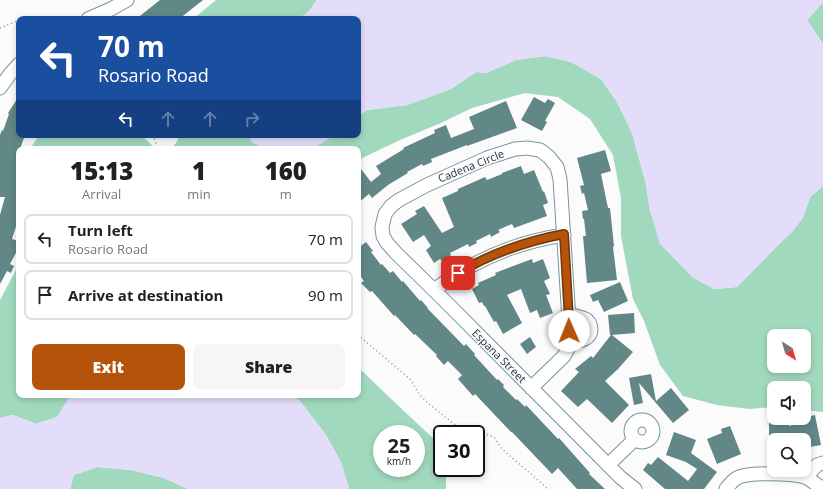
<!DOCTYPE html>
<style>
:root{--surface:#fff;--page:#f6f6f6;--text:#202124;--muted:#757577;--line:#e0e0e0;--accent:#b45309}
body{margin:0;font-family:"Open Sans",sans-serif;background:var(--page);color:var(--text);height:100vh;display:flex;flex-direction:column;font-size:15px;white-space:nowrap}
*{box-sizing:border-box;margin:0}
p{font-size:13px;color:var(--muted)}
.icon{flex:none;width:22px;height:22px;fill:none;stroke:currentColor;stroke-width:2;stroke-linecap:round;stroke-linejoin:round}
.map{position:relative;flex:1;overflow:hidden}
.side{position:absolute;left:16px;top:146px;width:345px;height:252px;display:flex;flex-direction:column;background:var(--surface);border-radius:8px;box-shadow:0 2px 6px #0003}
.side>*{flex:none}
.guide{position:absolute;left:16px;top:16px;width:345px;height:122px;border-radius:8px;box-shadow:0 2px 6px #0003;background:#1a4fa0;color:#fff;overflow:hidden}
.needle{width:26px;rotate:143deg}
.buttons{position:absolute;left:767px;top:329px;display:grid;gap:8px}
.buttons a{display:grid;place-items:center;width:44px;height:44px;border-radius:8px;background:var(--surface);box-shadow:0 2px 6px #0003;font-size:20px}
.speed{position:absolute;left:373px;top:425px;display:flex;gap:8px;font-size:20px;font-weight:700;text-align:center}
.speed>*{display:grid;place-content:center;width:52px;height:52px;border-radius:50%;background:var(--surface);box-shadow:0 2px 6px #0003;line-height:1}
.speed small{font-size:10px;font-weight:400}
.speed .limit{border:2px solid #111;border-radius:6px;background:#fff;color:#111}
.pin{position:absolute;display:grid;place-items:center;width:34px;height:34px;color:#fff;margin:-17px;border-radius:8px;box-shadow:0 2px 6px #0006}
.me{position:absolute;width:44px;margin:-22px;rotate:359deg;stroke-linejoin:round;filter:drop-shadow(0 0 3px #0008)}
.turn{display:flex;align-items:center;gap:14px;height:84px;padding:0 16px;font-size:18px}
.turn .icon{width:52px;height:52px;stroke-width:2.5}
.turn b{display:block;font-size:28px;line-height:34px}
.lanes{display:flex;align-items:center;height:38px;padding:0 16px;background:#0003;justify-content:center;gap:20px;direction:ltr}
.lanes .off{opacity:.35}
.eta{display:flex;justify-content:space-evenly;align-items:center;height:68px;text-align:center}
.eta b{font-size:24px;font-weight:800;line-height:28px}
.action{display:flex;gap:8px;margin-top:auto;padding:8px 16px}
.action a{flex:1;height:46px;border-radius:8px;background:var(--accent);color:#fff;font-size:16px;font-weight:800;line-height:46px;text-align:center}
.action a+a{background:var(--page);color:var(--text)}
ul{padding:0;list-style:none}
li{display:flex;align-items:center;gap:12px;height:50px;margin:0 8px 6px;padding:0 8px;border:2px solid var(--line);border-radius:8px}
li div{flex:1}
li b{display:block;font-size:15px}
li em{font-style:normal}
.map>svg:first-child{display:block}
.green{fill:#a1d9be;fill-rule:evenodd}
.water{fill:#e4ddf9}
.building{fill:#618787}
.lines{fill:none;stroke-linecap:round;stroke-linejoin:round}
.minor-casing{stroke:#7595a5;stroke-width:15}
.path{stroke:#8c9397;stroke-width:1.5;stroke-dasharray:1 3;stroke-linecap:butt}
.minor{stroke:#fff;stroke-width:13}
.route-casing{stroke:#753606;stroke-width:10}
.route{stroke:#b45309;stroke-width:7}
.labels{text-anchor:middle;stroke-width:3;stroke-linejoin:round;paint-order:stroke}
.street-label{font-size:11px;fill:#29363d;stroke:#fbfbfb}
</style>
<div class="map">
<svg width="823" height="489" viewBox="0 0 823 489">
<rect width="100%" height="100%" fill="#fbfbfb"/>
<!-- green -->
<g class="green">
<path d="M216,0H317L309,11L299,19H193Z"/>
<path d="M823,2V44L807,20Z"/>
<path d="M545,56L571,62L601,79L617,102L632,133L646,184L650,211L714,289L737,287L782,241L791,233L803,217L810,197L823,186V412L804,410V388H774V407L749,409L717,405L683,396L660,365L644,321L633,299L621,236V198L613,155L590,119L558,97L525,93L472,108L441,123L400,140L358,160V149H311L335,135H358V117L367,110L407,105L451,89L476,72L486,73L516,60ZM774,336H804V366H774Z"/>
<path d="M39,135H141L156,149H30Z"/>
<path d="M179,135H249L252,142L266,149H169C174,147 179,140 179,135Z"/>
<path d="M19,264V395H71L57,417L36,424L13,415L0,418V300Z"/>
<path d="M358,367L387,395L439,444L442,449V468H446V489H349L341,462L326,435L300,401L291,395H358ZM382,434H416V468H382Z"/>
<path d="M97,467L131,470L164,478L188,489H70L74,475Z"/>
</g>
<!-- water -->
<g class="water">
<path d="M317,0H823V2L807,20L823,44V186L810,197L803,218L791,233L782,241L737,287L714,289L693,278L660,244L650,211L646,184L632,133L617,102L601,79L571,62L545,56L516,60L486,73L476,72L451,89L407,105L367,110L358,117V19H299L309,11Z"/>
<path d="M249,135H335L311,149H266L252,142Z"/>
<path d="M71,395H291L300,401L326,435L341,462L349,489H188L164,478L131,470L97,467L74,475L70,489H0V418L13,415L37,424L57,417Z"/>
</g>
<!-- building -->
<g class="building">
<path d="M160,0H203L179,19H136Z"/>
<path d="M19,96V135H25L20,149H19V189H18L19,217L12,239L19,241L17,251L10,264L14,266L11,273L7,271L0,284V215L5,197H0V135L2,130L3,131L9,114L8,113Z"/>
<path d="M534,97L545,103L548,99L555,103L545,121L547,122L542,131L521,120Z"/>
<path d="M506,101L517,128L467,146V145L431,159L432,162L423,166L422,164L407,172L408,173L388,185L372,198L369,194L358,203V165L371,182L381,174L376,166L404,149L403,148L435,133L434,130L446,125L451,138L474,129L469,117Z"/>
<path d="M605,150L611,171L601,174L608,208H610L614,246L613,247L617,280L587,283L583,236H586L584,219H583L582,211L588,210L584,193L582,194L580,186L584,185L577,158Z"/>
<path d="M521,166L524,174L534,170L543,192L544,191L548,203L543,205L547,216L514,228L512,224L498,230L500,232L491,237L490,234L476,241L477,243L469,247L468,244L450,253L451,255L442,261L440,259L434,263L426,250L431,246L424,235L413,242L401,224L417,214L415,211L424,206L442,233L454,227L442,198L458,191V189L485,177L487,180L502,174V173Z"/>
<path d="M366,242L373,251L371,252L381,265L382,264L390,273L393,271L402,282L403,281L420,301L421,300L428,308H427L464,346L466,344L475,354L474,355L497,380L498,379L504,385L503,387L516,400L517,399L525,407L526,405L558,439L559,438L590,473L589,474L605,489H577L558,468L552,474L512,432H511L475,394L473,396L458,379L462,375L448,361L444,365L436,356L437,355L415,334L414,335L395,315L394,316L372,291L370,292L361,283L364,281L358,273V248Z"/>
<path d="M532,259L533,263L543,259L550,278L544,281L550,294L546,295L553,313L540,318L537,310L530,313L521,289L507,295L522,323L503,334L496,321L494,322L485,306H484L482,302L479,303L472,289L479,285L478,283L496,275L495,273Z"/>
<path d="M620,282L628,301L604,312L598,300L593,302L590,295Z"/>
<path d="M634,313L635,333L612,335L633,352L618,369L605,381L629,405L612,423L587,399L578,407L561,391L579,372L575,369L591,356L593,358L611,335H610L608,315Z"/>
<path d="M530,337L536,347L527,354L520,344Z"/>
<path d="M651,374L656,401L671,388L689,410L673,423L639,383L643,403L634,405L629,378Z"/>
<path d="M815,415L821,445L804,448V440H769V418H783V421H789V426L807,422L806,417Z"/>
<path d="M730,426L741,454L717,464L707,439L722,433L721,429Z"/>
<path d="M674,432L696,440L691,453L717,472L704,489H665L643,470L648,463L651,465L658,457L688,481L697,469L686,462L666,455Z"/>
</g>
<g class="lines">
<!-- minor casing -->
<g class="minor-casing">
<g id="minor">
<path d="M88,19L111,9L127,0"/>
<path d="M0,88L10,74L19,64"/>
<path d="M434,290C472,261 517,242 564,235"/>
<path d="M568,343C577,341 591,341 591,329C591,326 589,322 587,320C583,317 574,316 569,314"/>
<path d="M531,388L564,356L568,349L569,320L560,179L557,167L549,157L540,150L527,148L515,149L487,158L427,185L399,200L391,206L385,214L382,227L383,236L387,243L396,253L439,295L621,478L635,489"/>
<circle cx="642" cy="431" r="11"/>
<path d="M608,465L634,440"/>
<path d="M806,477L817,465L823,463"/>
<path d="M726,489C729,485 732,481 737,478C748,472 792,473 805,477C811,480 817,485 823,489"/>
</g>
</g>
<!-- path -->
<g class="path">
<path d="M20,19L24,18L29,19"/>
<path d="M0,28L19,20"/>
<path d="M153,135L158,149"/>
<path d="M358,335L411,380L419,394L429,404L459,428L469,433L480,432L494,437L502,449L548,489"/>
</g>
<!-- minor -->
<use href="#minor" class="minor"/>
</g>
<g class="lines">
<!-- route casing -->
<g class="route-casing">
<path id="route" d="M458,273C490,254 527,241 564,234L569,320V331"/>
</g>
<!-- route -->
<use href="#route" class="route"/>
</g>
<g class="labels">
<!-- street labels -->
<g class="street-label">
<text transform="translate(471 166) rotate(-22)" y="4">Cadena Circle</text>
<text transform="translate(499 356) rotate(45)" y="4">Espana Street</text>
</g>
</g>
</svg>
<div class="buttons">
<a><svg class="needle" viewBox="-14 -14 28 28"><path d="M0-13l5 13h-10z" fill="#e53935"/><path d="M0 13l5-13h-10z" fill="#757577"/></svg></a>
<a><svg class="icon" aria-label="sound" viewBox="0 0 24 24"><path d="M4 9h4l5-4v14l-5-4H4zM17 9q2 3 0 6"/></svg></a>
<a><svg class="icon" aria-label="search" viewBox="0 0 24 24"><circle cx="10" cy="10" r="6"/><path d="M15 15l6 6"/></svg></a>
</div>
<div class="speed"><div>25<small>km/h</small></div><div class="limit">30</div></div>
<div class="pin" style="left:458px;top:273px;background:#d93025"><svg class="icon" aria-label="arrive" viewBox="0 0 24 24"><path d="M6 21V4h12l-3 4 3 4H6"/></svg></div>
<svg class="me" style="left:569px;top:331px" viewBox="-20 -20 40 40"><circle r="19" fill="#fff"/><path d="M0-13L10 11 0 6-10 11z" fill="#b45309"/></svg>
<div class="guide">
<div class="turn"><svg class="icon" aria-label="left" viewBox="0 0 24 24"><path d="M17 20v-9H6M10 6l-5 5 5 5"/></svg><div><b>70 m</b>Rosario Road</div></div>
<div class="lanes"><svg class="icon" aria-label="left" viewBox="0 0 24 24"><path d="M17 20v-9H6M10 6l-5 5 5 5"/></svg><svg class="icon off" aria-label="ahead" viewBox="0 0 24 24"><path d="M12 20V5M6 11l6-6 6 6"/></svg><svg class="icon off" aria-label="ahead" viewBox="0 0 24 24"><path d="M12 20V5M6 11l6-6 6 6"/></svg><svg class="icon off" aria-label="right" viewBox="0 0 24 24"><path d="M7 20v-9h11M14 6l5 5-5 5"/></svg></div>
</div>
<section class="side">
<div class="eta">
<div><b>15:13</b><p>Arrival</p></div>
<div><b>1</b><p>min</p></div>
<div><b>160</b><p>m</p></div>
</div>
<ul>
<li><svg class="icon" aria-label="left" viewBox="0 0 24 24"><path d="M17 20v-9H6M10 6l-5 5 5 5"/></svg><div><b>Turn left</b><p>Rosario Road</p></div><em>70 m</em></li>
<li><svg class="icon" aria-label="arrive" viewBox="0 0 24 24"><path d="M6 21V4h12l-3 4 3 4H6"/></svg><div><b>Arrive at destination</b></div><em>90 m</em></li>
</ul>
<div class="action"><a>Exit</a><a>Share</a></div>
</section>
</div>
